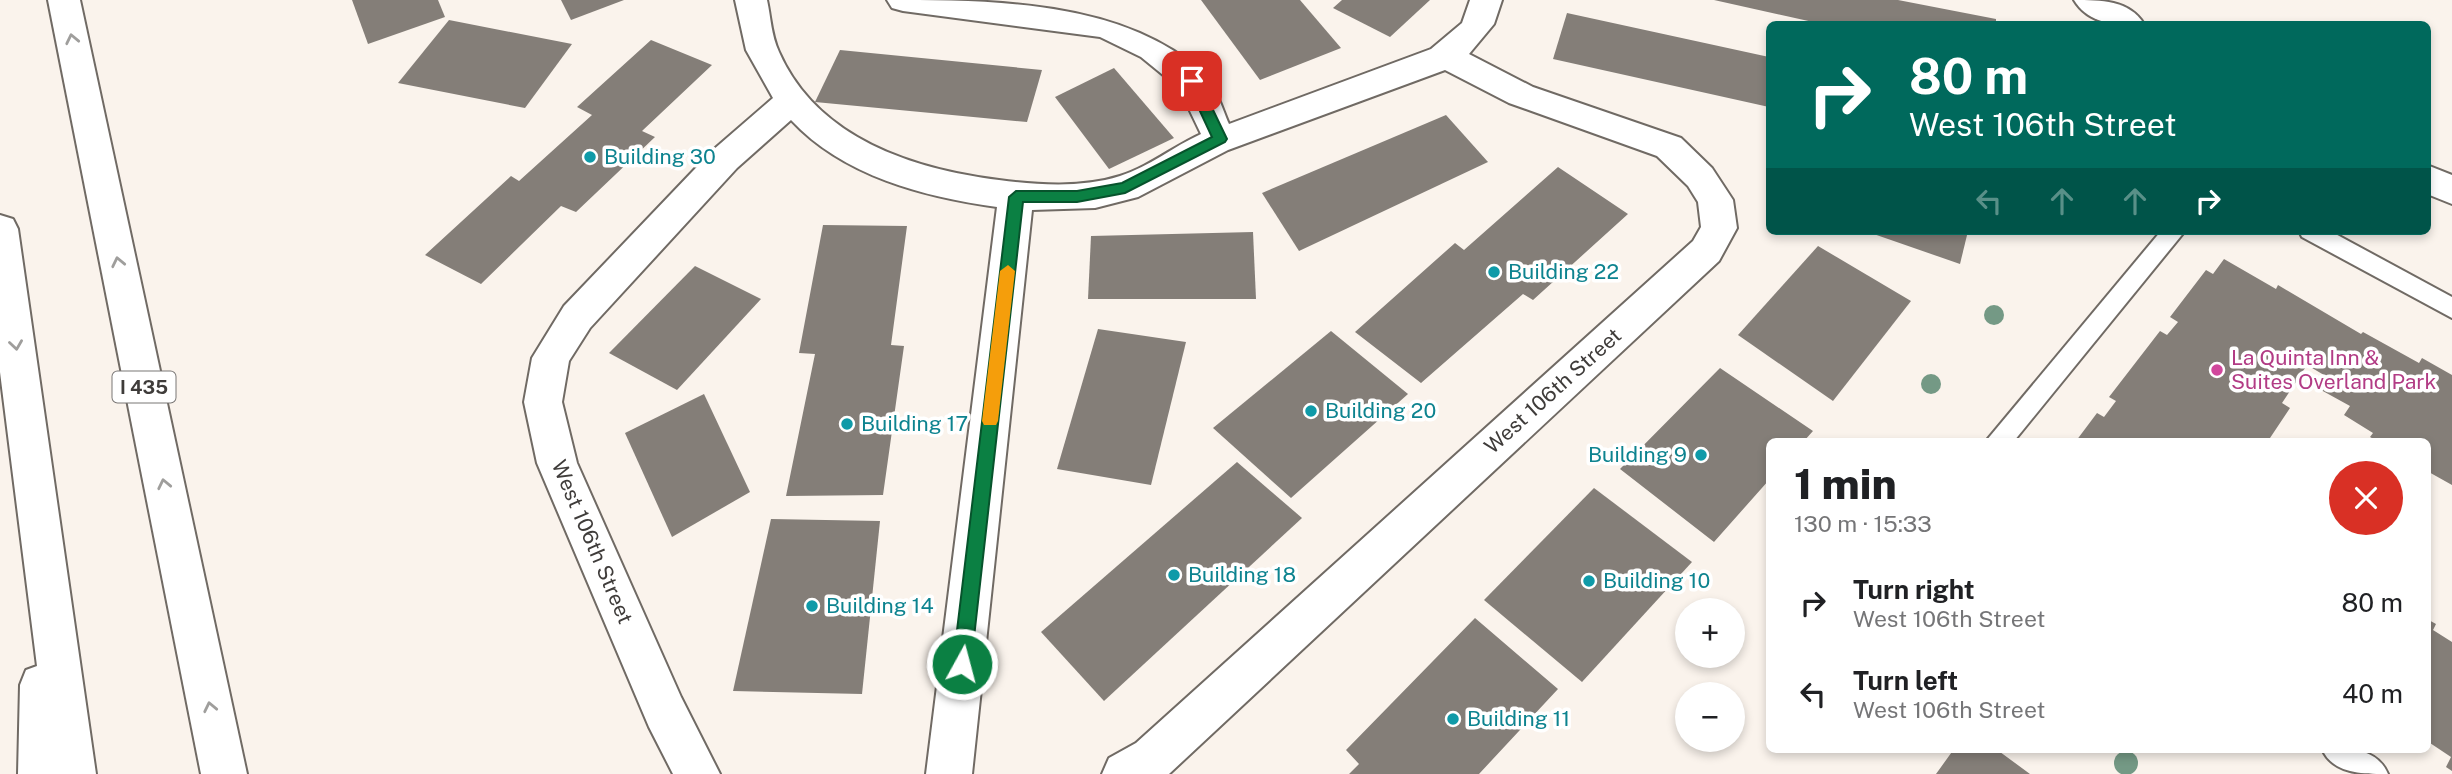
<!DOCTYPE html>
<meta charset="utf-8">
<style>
:root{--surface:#fff;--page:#f2f2f2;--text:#202124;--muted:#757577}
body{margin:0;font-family:"Public Sans",sans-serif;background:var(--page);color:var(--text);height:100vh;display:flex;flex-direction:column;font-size:26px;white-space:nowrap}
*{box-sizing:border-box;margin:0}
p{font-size:23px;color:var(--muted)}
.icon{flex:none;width:38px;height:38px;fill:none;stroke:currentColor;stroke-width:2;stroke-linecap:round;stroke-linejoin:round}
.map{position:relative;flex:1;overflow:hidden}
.panel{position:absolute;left:1766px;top:438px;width:665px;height:315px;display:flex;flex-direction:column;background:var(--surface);border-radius:10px;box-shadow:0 4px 10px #0003}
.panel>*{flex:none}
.hud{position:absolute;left:1766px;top:21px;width:665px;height:214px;border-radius:10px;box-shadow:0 4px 10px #0003;background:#00695c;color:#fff;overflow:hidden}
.tools{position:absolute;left:1675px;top:598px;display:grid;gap:14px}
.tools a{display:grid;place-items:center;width:70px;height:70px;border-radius:50%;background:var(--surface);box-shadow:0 4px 10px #0003;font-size:35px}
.pin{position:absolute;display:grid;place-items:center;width:60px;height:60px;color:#fff;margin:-30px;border-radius:14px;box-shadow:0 4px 10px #0006}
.me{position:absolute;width:77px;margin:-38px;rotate:7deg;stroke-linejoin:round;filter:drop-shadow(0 0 5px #0008)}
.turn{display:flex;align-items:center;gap:24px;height:147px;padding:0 28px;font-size:32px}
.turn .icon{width:91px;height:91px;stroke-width:2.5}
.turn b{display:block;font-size:49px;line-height:60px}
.lanes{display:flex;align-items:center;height:66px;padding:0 28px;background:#0003;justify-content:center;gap:35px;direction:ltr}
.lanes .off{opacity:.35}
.round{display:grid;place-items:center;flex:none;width:74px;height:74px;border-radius:37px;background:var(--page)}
.overview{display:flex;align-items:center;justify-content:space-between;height:119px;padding:0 28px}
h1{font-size:42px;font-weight:800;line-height:52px}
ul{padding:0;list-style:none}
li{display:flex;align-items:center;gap:21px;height:91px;padding:0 28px}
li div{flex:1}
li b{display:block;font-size:26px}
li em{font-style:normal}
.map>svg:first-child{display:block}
.building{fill:#847e78}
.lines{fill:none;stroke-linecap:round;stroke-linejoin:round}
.service-casing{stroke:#706a64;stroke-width:4}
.minor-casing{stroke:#706a64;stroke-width:4}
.motorway-casing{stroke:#706a64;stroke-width:4}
.service{fill:#fff;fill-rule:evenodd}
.minor{fill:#fff;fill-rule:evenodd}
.motorway{fill:#fff;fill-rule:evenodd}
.tree{fill:#749985}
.oneway{stroke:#9f9e9c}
.route{fill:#0b8043;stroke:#07532c;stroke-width:2}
.slow{fill:#f59e0b}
.culture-dot{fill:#0f9aa8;stroke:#fff;stroke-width:2.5}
.hotel-dot{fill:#d1479c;stroke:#fff;stroke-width:2.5}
.labels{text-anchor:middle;stroke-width:7;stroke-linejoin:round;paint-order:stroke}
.shield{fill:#fff;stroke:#797675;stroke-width:2}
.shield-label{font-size:19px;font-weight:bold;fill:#3f3c3a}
.culture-label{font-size:21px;fill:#0d838f;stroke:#fff;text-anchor:start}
.hotel-label{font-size:21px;fill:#b23c85;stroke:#fff;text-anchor:start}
.street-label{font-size:21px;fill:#3f3c3a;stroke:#fff}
</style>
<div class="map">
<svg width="2452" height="774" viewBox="0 0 2452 774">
<rect width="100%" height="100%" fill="#faf3ec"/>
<!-- building -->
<g class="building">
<path d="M352,0H438L445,17L368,44Z"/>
<path d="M561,0H624L571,20Z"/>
<path d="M1201,0H1300L1341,48L1260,80Z"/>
<path d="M1342,0H1430L1390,37L1333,8Z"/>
<path d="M1714,0H1898L1996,19V24H1822Z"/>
<path d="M1567,13L1769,57V107L1553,59Z"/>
<path d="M449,20L572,44L525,108L398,83Z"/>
<path d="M651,40L712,65L642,131L655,137L576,212L561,206L481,284L425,255L511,176L519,181L592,115L577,107Z"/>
<path d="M840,50L1042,70L1027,122L815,102Z"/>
<path d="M1114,68L1174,138L1109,169L1055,97Z"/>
<path d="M1446,115L1488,162L1299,251L1262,193Z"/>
<path d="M1558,167L1628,214L1533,300L1523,294L1421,383L1355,332L1455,243L1464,250Z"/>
<path d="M823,225L907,226L891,345L904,346L883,495L786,496L815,354L799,353Z"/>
<path d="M1865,231H1968L1960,264Z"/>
<path d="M1253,232L1256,299H1088L1091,236Z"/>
<path d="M1818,246L1911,301L1833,401L1738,335Z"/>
<path d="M2224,259L2276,289L2278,285L2361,334L2363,332L2419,363L2422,358L2452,375V485L2427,471V441H2377L2370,437L2373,433L2344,415L2350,406L2321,390L2329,378L2307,365L2282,403L2290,408L2268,441H2076L2097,413L2104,417L2116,401L2109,397L2160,331L2167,335L2178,322L2170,317L2206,270L2213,274Z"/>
<path d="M695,266L761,299L677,390L609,353Z"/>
<path d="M1098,329L1186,342L1151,485L1057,469Z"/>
<path d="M1331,331L1408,394L1291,498L1213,428Z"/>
<path d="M1720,368L1813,431L1804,441H1769V480L1714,542L1620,469Z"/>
<path d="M704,394L750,492L672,537L625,433Z"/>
<path d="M1237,462L1302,518L1104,701L1041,632Z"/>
<path d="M1594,488L1692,562L1582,682L1484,600Z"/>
<path d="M771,519L880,521L862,694L733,691Z"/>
<path d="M1475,618L1558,689L1479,774H1349L1359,764L1346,750Z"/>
<path d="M2427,619L2436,624L2433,630L2452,642V771L2446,767L2451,757L2427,741Z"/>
<path d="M1954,749H1983L1987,752L1989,749H1996L2030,774H1936Z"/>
</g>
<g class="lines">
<!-- service casing -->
<g class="service-casing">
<g id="service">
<path d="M2161,231H2185L2014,441H1986Z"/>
<path d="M2299,231H2330L2452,297V318L2302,237Z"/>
<path d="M2322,749C2347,749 2376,746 2388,774C2362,774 2333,774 2322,749Z"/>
</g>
</g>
<!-- minor casing -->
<g class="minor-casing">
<g id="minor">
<path d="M735,0H767C771,18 771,35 779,52C817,138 912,169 999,180C1038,185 1082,188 1120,176C1149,167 1174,146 1201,134L1179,88L1141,57L1100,37L903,11L892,8L887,0C992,0 1122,0 1202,72C1215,84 1222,108 1229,124L1431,49L1462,23L1470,0H1502L1494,24L1469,54L1533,87L1681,138L1712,168L1733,200L1737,228L1719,261L1169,774H1102L1109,758L1136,743L1693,241L1701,227L1698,202L1688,186L1657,156L1509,103L1445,70L1228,150L1138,197L1095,208L1032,210L972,774H926L997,207C924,197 843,176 791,120L737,168L590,328L569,361L562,402L577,463L681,697L720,774H673L649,727L537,463L524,402L532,358L564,306L713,150L773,98L746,50Z"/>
<path d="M2074,0C2101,0 2129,0 2144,24C2118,26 2089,25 2074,0Z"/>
<path d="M2427,165L2452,175V204L2427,194Z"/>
</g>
</g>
<!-- motorway casing -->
<g class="motorway-casing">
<g id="motorway">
<path d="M48,0H80L247,774H201Z"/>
<path d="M0,215L13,219L18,229L96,774H18L20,685L26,670L37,666L0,372Z"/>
</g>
</g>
<!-- service -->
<use href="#service" class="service"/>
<!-- minor -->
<use href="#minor" class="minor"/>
<!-- motorway -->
<use href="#motorway" class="motorway"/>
</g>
<!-- trees -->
<g class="tree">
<circle cx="1994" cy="315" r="10"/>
<circle cx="1931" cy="384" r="10"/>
<circle cx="2126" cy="763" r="12"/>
</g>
<!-- one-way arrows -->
<defs><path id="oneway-chevron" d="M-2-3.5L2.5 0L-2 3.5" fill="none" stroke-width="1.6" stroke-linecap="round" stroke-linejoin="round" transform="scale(1.75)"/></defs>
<g class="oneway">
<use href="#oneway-chevron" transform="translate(72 39) rotate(-102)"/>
<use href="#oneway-chevron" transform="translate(118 262) rotate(-102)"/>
<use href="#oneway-chevron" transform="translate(16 345) rotate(82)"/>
<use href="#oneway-chevron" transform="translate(164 484) rotate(-102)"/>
<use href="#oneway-chevron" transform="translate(210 707) rotate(-102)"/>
</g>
<!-- route -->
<path class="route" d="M1192,76L1199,81L1227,139L1225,142L1125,193L1077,202H1023L971,664L968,670L962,673L955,670L953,664L1009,197L1016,191H1077L1122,183L1212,137L1186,81Z"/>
<!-- slow -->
<path class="slow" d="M1008,265L1015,271L998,421L996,425H984L982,421L1000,271Z"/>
<!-- markers -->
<g class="culture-dot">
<circle cx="590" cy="157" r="7"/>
<circle cx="1494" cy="272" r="7"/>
<circle cx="1311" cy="411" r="7"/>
<circle cx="847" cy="424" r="7"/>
<circle cx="1701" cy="455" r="7"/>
<circle cx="1174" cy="575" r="7"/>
<circle cx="1589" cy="581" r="7"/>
<circle cx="812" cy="606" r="7"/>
<circle cx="1453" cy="719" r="7"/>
</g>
<circle class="hotel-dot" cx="2217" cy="370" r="7"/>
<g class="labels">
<!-- shield labels -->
<rect class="shield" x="112.5" y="371.5" width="63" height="31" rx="5"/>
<g class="shield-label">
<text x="144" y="394">I 435</text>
</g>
<!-- culture labels -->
<g class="culture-label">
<text x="604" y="164">Building 30</text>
<text x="1508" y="279">Building 22</text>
<text x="1325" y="418">Building 20</text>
<text x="861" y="431">Building 17</text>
<text x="1687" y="462" text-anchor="end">Building 9</text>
<text x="1188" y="582">Building 18</text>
<text x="1603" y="588">Building 10</text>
<text x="826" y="613">Building 14</text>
<text x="1467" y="726">Building 11</text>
</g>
<!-- hotel labels -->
<g class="hotel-label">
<text x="2231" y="365">La Quinta Inn &amp;<tspan x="2231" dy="24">Suites Overland Park</tspan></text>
</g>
<!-- street labels -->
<g class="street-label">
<text transform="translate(1553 391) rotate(-42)" y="7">West 106th Street</text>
<text transform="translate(592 542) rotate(67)" y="7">West 106th Street</text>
</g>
</g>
</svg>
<div class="tools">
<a>+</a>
<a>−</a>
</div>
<div class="pin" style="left:1192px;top:81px;background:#d93025"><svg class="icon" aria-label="arrive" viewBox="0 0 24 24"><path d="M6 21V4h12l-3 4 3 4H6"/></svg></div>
<svg class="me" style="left:962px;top:664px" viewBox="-20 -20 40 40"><circle r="17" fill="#0b8043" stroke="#fff" stroke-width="3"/><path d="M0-11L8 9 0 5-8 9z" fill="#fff"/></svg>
<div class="hud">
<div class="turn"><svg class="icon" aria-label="right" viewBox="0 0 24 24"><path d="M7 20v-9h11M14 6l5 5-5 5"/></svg><div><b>80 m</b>West 106th Street</div></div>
<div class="lanes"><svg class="icon off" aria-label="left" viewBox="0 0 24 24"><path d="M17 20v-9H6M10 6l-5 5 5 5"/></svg><svg class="icon off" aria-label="ahead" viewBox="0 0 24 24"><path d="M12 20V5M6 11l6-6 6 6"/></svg><svg class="icon off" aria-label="ahead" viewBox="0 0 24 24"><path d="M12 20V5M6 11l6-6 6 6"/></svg><svg class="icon" aria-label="right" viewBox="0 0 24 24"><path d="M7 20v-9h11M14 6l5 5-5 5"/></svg></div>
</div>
<section class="panel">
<div class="overview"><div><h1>1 min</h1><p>130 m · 15:33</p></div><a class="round" style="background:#d93025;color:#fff"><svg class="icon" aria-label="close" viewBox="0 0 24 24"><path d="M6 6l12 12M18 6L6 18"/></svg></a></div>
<ul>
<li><svg class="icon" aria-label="right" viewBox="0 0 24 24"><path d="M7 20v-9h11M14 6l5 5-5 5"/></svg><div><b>Turn right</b><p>West 106th Street</p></div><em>80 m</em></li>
<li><svg class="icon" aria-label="left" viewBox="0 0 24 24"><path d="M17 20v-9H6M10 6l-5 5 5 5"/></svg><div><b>Turn left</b><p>West 106th Street</p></div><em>40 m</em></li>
</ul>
</section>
</div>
